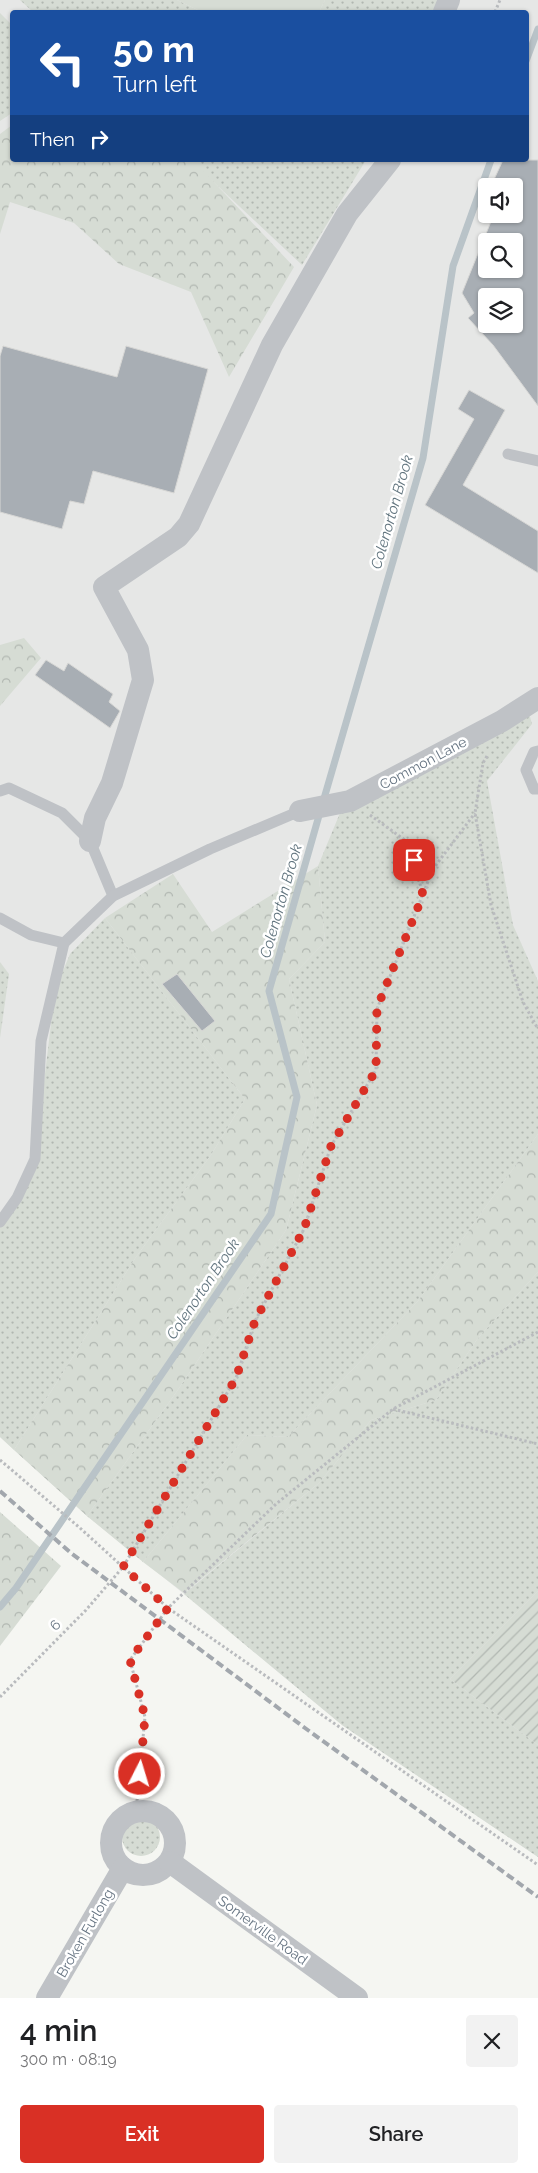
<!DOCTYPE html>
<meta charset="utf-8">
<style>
:root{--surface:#fff;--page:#f2f2f2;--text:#202124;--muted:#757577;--accent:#d93025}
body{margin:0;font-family:Raleway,sans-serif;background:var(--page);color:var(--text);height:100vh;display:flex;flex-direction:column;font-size:19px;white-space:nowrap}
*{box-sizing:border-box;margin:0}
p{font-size:16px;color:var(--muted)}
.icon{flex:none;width:28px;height:28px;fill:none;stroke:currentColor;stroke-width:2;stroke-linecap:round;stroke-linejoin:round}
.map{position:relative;height:1998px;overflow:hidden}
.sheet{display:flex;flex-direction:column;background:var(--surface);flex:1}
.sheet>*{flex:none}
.banner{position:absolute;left:10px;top:10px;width:519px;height:152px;border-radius:5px;box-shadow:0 1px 4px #0004;background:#1a4fa0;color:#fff;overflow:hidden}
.tools{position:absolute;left:478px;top:178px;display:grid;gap:10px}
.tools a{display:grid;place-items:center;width:45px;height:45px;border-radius:5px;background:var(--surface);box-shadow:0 1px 4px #0004;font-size:25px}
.pin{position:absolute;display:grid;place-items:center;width:42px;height:42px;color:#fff;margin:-21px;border-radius:10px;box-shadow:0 2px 8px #0006}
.me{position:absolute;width:55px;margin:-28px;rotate:5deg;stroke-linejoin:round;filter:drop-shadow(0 0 4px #0008)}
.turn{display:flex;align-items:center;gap:18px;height:105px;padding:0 20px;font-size:22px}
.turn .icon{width:65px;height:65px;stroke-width:2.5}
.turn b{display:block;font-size:35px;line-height:42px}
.then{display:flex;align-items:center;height:48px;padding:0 20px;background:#0003;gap:10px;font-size:19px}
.round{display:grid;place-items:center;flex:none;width:52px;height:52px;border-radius:5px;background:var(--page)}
.headline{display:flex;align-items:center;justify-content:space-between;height:85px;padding:0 20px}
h1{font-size:30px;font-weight:600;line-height:38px}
.primary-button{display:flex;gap:10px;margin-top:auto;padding:10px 20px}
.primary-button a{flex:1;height:58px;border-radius:5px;background:var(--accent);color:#fff;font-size:20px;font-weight:600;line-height:58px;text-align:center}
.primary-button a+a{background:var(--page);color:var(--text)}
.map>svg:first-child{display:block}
.built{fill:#e6e7e6;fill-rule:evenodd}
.grass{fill:url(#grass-dots)}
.forest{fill:url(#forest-crowns)}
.park{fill:#d6dcd4}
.garden{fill:url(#garden-furrows)}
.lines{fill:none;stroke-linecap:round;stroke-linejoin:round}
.stream{stroke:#b9c3c8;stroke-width:7}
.building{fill:#a8aeb4;stroke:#d7d7d5;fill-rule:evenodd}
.path{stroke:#b9bbbe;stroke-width:3;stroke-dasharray:2.5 2.5;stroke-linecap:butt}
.service{stroke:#bfc2c6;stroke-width:11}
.minor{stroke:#bfc2c6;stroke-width:22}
.rail{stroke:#a2a7ad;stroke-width:4;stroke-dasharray:8 4;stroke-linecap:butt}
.route{stroke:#d93025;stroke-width:9;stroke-dasharray:0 16.2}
.labels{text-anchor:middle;stroke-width:5;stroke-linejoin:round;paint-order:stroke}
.street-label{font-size:14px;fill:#667482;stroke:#fff}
.water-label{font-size:15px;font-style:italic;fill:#62757f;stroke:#fff}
</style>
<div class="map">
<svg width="538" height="1998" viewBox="0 0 538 1998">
<defs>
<pattern id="grass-dots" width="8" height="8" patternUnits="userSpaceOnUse" patternTransform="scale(1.25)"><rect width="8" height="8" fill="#d6dcd4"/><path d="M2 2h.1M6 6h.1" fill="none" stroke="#b1b7b1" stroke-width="1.8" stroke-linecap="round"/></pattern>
<pattern id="forest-crowns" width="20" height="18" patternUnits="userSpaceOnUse" patternTransform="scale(1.25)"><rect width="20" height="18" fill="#d6dcd4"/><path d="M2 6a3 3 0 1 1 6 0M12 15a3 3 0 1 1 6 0" fill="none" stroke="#b1b7b1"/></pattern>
<pattern id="garden-furrows" width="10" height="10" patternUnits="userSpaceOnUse" patternTransform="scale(1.25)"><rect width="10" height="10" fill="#d6dcd4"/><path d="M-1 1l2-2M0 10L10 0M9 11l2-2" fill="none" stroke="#b1b7b1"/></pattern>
</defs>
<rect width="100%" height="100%" fill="#f5f6f2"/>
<!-- built -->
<path class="built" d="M0,0H538V1857L342,1725L184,1594L87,1516L0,1437ZM12,12H526V160H12ZM486,186H514V214H486ZM486,241H514V269H486ZM486,296H514V324H486Z"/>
<!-- grass -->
<g class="grass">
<path d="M20,0H177L202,12H33Z"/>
<path d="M325,0H438L434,12H319Z"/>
<path d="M0,13L12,25V113L0,121Z"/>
<path d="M190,160H366L302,265Z"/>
<path d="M529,713L532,724L487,781L513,925L538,981V1134L418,1301L288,1437L247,1435L143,1562L87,1516L175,1394L286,1230L317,1105L289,979L325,942L318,866L340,813Z"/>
<path d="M105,918L245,1099L211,1155L136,1257L14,1450L0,1437V1216L34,1166L55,990L70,954Z"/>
<path d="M0,962L9,974L0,1038Z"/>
<path d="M538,1272V1591L450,1679L538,1745V1857L342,1725L184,1594L319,1483L371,1420L436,1400L478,1338Z"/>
<circle cx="141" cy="1837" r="19"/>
</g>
<!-- forest -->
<g class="forest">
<path d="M12,125V160H193L294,267L229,377L191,292L119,264L74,223L10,202L0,234V134Z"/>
<path d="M24,638L41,658L0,706V645Z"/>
<path d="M318,866L325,942L289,979L317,1105L286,1230L175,1394L87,1516L14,1450L136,1257L211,1155L245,1099L105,918L173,874L212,932Z"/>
<path d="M538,1134V1272L478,1338L436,1400L371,1420L319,1483L184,1593L143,1562L247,1435L288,1437L418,1301Z"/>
<path d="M0,1512L61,1566L0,1646Z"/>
</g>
<!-- park -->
<path class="park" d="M177,0H325L319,12H202Z"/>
<!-- garden -->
<path class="garden" d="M538,1591V1745L450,1679Z"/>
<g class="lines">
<!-- stream -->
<g class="stream">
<path d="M526,61L538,29"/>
<path d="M323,802L423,458L453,266L491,160"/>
<path d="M0,1607L16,1588L271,1214L297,1097L269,991L320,812"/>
</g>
</g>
<!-- building -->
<g class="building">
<path d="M503,160H538V406L493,345L468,318L474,313L462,293L494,214H514V186H491ZM486,241H514V269H486ZM486,296H514V324H486Z"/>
<path d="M3,346L117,377L126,346L208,369L174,493L93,471L84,504L70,501L62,529L0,512V356Z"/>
<path d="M469,390L505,410L463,485L538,531V573L425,505L474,419L458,409Z"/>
<path d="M46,660L64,671L68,663L113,694L109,702L120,711L110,728L35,675Z"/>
<path d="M177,974L215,1021L202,1031L162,984Z"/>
</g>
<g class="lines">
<!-- path -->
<g class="path">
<path d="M495,12L500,0"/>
<path d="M487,756L483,763L475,813L491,905L523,1002L538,1029"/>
<path d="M370,815L409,843L423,895"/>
<path d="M393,1409L538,1444"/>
<path d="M0,1460L80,1528L168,1608L538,1865"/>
<path d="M0,1697L86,1610L123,1567L236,1378L255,1321L304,1229L331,1146L376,1070L377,1009L433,869L475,813"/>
<path d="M136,1811L145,1717L130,1660L168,1608L276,1504L393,1409L538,1332"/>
</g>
<!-- service -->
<g class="service">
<path d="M508,454L538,461"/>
<path d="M538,751L534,752L526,770L534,789H538"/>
<path d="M0,791L9,788L62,813L90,841L113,896"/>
<path d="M0,918L31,935L64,943L113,896L210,849L300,811"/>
<path d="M0,1222L17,1198L35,1159L41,1041L64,943"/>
</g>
<!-- minor -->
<g class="minor">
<path d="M444,12L449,0"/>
<path d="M300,811L350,801L502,721L538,698"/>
<path d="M90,841L95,818L112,783L143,680L138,650L104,587L178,537L189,524L272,345L347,214L390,160"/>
<circle cx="143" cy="1843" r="32"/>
<path d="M170,1862L357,1998"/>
<path d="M47,1998L123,1868"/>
</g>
<!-- rail -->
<path class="rail" d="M0,1491L71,1553L305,1728L538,1897"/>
</g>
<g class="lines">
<!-- route -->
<path class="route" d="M140,1774L145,1717L130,1660L168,1608L123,1567L236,1378L255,1321L304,1229L331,1146L376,1070L377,1008L423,895L414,860"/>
</g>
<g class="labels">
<!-- street labels -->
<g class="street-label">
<text transform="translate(423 763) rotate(-28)" y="5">Common Lane</text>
<text transform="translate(55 1625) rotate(-46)" y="5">6</text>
<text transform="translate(263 1930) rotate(36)" y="5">Somerville Road</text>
<text transform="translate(85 1933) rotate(-60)" y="5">Broken Furlong</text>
</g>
<!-- water labels -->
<g class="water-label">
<text transform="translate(392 512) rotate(-74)" y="5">Colenorton Brook</text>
<text transform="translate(281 901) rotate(-74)" y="5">Colenorton Brook</text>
<text transform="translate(203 1289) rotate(-56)" y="5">Colenorton Brook</text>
</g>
</g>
</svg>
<div class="tools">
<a><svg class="icon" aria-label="sound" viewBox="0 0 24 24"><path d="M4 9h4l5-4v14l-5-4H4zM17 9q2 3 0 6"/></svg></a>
<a><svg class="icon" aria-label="search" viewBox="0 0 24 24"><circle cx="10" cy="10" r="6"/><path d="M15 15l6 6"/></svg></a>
<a><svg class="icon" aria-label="layers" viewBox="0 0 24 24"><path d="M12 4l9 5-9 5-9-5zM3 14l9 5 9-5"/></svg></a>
</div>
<div class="pin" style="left:414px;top:860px;background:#d93025"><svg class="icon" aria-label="arrive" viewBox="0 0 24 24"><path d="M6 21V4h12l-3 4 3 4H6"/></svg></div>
<svg class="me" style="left:140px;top:1774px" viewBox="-20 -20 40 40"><circle r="17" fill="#d93025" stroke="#fff" stroke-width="3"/><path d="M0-11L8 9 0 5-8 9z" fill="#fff"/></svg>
<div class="banner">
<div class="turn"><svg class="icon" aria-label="left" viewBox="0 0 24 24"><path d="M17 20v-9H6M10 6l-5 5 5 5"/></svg><div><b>50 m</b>Turn left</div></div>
<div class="then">Then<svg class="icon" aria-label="right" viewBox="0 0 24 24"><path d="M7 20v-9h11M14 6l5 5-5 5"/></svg></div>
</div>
</div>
<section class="sheet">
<div class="headline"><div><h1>4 min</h1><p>300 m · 08:19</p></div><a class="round"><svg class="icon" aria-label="close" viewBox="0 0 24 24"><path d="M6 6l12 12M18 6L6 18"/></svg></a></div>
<div class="primary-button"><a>Exit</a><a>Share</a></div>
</section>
